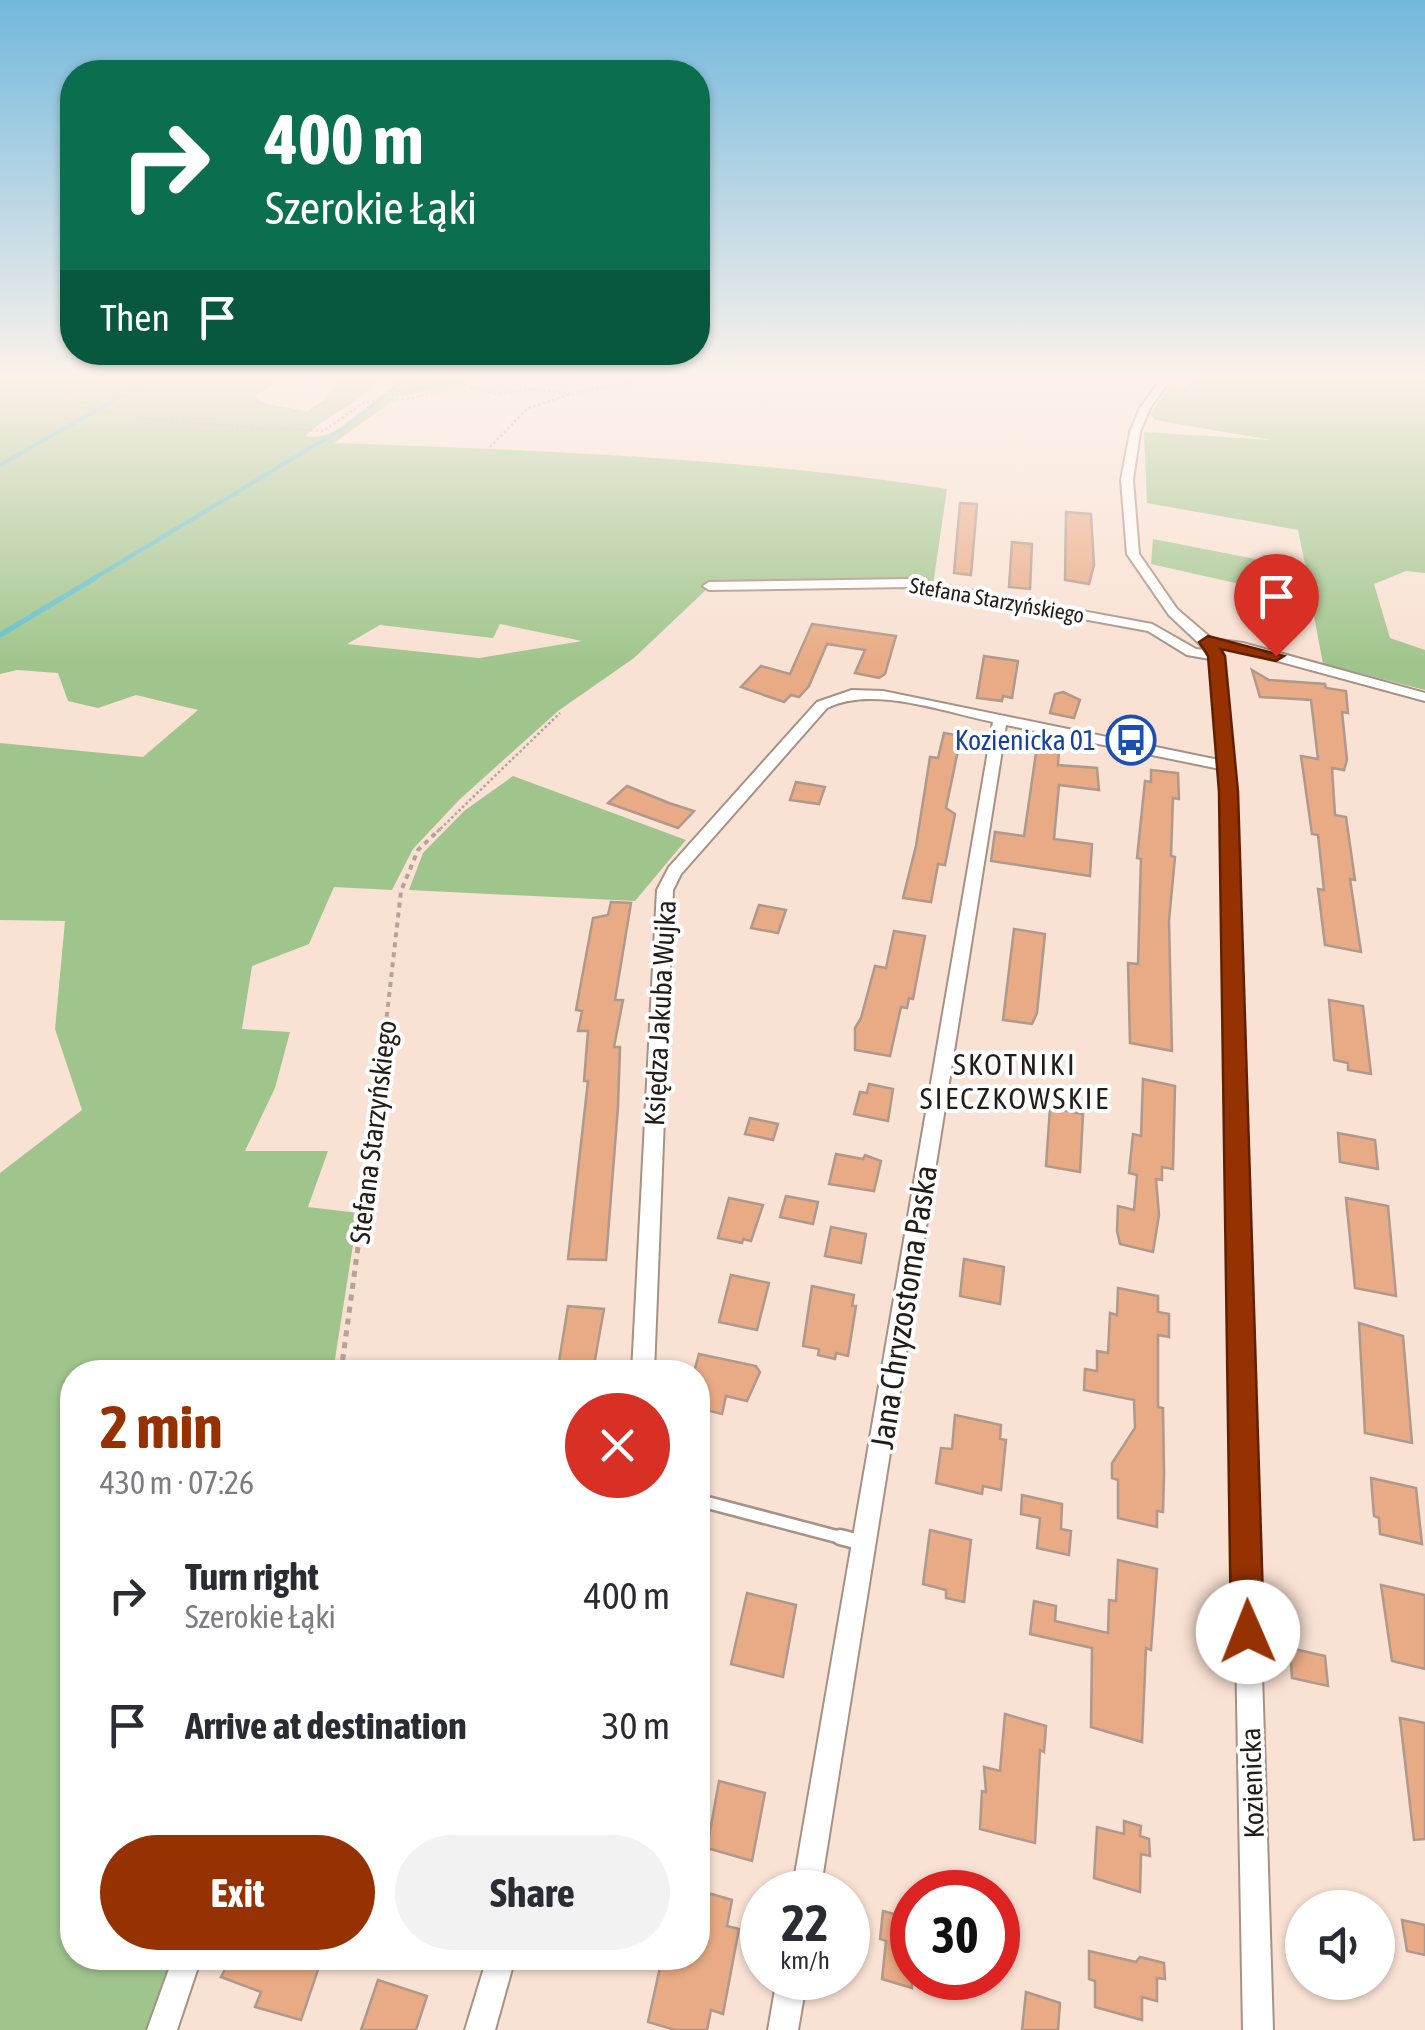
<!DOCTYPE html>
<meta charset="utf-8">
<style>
:root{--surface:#fff;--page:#f2f2f3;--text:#2b2b33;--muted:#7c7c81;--accent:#963201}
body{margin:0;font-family:"Asap Condensed",sans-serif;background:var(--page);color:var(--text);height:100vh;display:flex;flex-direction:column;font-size:38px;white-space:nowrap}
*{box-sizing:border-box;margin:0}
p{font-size:32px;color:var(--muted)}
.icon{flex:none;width:55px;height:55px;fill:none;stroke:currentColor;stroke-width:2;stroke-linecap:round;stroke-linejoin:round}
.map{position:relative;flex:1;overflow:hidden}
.panel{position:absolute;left:60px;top:1360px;width:650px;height:610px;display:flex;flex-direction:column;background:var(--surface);border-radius:40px;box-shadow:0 2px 8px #0004}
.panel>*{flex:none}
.banner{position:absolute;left:60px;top:60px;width:650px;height:305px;border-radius:40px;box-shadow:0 2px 8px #0004;background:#0b6e4f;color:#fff;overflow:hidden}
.controls{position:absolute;left:1285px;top:1890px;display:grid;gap:20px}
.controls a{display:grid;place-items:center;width:110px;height:110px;border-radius:50%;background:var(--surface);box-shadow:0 2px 8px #0004;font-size:50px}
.speed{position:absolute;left:740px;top:1870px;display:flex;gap:20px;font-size:50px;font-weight:700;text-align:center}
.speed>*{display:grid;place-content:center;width:130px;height:130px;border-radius:50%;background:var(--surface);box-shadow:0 2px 8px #0004;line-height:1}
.speed small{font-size:25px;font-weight:400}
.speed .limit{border:15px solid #d22;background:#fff;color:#111}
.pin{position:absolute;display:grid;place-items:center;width:85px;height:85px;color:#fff;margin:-102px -42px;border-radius:50% 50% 50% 0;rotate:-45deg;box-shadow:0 0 10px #0007}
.pin .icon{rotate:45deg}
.me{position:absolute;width:110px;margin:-55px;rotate:359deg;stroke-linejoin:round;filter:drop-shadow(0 0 8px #0008)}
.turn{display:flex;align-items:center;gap:35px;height:210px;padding:0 40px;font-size:45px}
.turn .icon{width:130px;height:130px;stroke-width:2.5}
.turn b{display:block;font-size:70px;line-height:85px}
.then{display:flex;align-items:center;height:95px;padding:0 40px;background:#0003;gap:20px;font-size:38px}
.round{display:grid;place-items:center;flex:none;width:105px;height:105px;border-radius:52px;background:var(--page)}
.summary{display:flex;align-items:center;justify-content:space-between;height:170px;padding:0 40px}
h1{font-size:60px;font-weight:700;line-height:75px;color:var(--accent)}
.action{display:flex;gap:20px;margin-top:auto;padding:20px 40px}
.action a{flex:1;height:115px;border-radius:60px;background:var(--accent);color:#fff;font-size:40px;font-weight:700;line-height:115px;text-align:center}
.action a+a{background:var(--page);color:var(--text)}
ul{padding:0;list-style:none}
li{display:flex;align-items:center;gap:30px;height:130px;padding:0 40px}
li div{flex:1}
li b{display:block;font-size:38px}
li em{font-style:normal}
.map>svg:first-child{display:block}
.green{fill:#a0c58c;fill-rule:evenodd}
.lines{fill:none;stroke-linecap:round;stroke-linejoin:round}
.stream-far1{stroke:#61bfca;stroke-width:4}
.stream{stroke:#61bfca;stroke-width:5}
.building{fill:#e9ab85;stroke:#af998c;stroke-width:2.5}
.service-far1-casing{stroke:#a79184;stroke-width:16}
.service-casing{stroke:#a79184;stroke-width:19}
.minor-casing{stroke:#a79184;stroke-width:4}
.path-far2{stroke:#b6a398;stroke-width:2.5;stroke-dasharray:2.5 2.5;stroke-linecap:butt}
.path-far1{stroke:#b6a398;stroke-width:4;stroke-dasharray:5 5;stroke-linecap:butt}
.path{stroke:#b6a398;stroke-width:5;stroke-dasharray:6 6;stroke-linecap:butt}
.service-far1{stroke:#fff;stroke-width:11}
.service{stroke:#fff;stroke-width:14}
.minor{fill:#fff;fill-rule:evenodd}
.route{fill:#963201;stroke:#622001;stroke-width:2.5}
.labels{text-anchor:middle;stroke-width:8;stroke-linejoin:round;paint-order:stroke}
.far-street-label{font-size:22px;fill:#241c17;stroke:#fff}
.transit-label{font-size:28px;fill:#164399;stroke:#fff;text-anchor:end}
.street-label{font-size:28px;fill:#241c17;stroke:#fff}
.neighbourhood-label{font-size:30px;letter-spacing:2.5px;fill:#241c17;stroke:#fff}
.near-street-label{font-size:32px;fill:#241c17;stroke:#fff}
</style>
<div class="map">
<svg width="1425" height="2030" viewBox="0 0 1425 2030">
<rect width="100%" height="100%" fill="#f9e1d3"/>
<!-- green -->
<g class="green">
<path d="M0,378H309L301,381L279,380L255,397L267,404L307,411L323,401L335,385L327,378H489L398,397L334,443C538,450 744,458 947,489L933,585L708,588L634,658L558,711L459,800L413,849L392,890L334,887L309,944L252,966L242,1029L290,1032L275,1088L245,1151H328L308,1207L358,1213L333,1372H72V1958H172L148,2030H0V1173L82,1110L55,1029L65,921L0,920V743L143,757L198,710L136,695L98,708L68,701L58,673L17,670L0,674ZM391,380L396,384C375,403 335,443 305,436C328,414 354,408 376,382ZM500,624L582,641L479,658L347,644L380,625L493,638Z"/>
<path d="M1190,378H1425V573L1406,571L1374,584L1390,638L1425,650V690L1323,664L1311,600L1151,564L1153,539L1306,569L1298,530L1147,503L1144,432L1271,440L1155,420L1151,414L1170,386L1188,388Z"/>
<path d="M513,776L686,840L635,901L409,890L423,853L464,811Z"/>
</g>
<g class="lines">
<!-- stream-far1 -->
<g class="stream-far1">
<path d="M531,378L569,381L585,378"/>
<path d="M392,394L461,378"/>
<path d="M0,465L153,378"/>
<path d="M91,580L342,429L407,378"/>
</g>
<!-- stream -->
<path class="stream" d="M0,635L95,578"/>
</g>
<!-- building -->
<g class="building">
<path d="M960,503L977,504L971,575L954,573Z"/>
<path d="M1066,512L1091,514L1094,565L1089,584L1065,580Z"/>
<path d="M1012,542L1032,544L1030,589L1009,587Z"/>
<path d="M812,624L896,636L885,674L879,678L855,673L865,650L827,644L809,686L799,697L791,695L784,702L741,687L761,666L790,674Z"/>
<path d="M984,656L1018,661L1012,698L1003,696L1002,701L977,698Z"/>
<path d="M1252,670L1269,680L1325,684L1326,688L1346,691L1348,713L1342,712L1347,760L1344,770L1332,768L1335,815L1346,817L1355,880L1350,879L1361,952L1325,945L1318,889L1324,890L1318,835L1312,834L1301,756L1318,759L1311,700L1260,697Z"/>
<path d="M1063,692L1080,700L1074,718L1050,713L1055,694Z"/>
<path d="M944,733L961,736L946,808L955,814L945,865L938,864L931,902L903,898L916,846L930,757L938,758Z"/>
<path d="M1037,746L1059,749L1058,765L1097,768L1099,790L1059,785L1054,839L1092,844L1090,876L991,861L995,832L1024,836Z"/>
<path d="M1151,770L1178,773L1179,799L1173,798L1171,856L1175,857L1169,921L1172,1051L1130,1043L1128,963L1138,964L1141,859L1137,858L1145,781L1151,782Z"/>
<path d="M796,782L825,787L819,804L790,800Z"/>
<path d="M627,786L669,803L694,811L678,828L608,803Z"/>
<path d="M611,902L631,903L615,1000H623L614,1047H620L618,1107L606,1260L568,1259L588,1081H584L588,1031H578L582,1011L576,1010L593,918L608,915Z"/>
<path d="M759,905L786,910L778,933L751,928Z"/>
<path d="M1014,929L1045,934L1037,1013L1032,1024L1003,1020Z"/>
<path d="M894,931L925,936L913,999L909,998L907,1008L901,1007L890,1056L855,1050V1028L861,1018L875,966L886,968Z"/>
<path d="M1329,1000L1363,1006L1371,1074L1348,1070V1063L1334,1060Z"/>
<path d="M1143,1079L1175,1086L1173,1169L1162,1167V1180L1156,1179L1159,1215L1153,1252L1120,1244L1117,1231L1118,1206L1134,1210L1137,1175L1129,1173L1133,1134L1141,1136Z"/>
<path d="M869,1084L893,1089L888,1121L854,1114L860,1092L867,1093Z"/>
<path d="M1050,1108L1083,1114L1080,1172L1046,1166Z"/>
<path d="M750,1118L778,1124L773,1140L745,1134Z"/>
<path d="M1338,1133L1375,1140L1378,1169L1340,1162Z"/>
<path d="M836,1154L863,1159L865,1155L881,1161L874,1191L829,1184Z"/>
<path d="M786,1196L818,1202L813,1224L780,1217Z"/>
<path d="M729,1198L763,1205L751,1241L743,1239L742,1243L718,1238Z"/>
<path d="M1346,1198L1388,1206L1396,1296L1355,1288Z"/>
<path d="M831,1227L866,1234L861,1263L825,1256Z"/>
<path d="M964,1259L1004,1267L1000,1304L960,1296Z"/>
<path d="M731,1275L769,1283L757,1330L719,1322Z"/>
<path d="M812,1286L854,1295L852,1306H856L848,1356L836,1353L835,1359L818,1355L819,1349L803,1346Z"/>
<path d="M1118,1288L1158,1296V1312L1169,1314V1337L1158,1335V1407L1163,1408L1164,1473L1163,1512L1157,1511V1527L1118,1518V1480L1112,1478V1463L1135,1428L1134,1400L1084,1390L1085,1369L1097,1371V1351L1108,1353L1110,1313L1117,1315Z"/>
<path d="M568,1306L604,1309L593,1371L558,1368Z"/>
<path d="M1359,1323L1403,1336L1412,1443L1365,1433Z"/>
<path d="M699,1354L756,1366L760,1372L747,1401L726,1396L722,1414L698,1408V1372H694Z"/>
<path d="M955,1415L1001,1425L1000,1439L1006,1440L1001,1490L983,1486L982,1494L936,1483L941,1448L952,1449Z"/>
<path d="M1371,1478L1416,1488L1422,1544L1380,1534L1379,1518L1374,1516Z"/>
<path d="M1022,1495L1062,1504L1061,1529L1071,1531L1069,1555L1037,1548L1040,1518L1021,1514Z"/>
<path d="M930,1530L971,1540L964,1602L946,1598V1590L923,1584Z"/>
<path d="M1118,1560L1157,1569L1151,1650L1146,1648L1142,1742L1091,1727L1092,1648L1030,1634L1034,1601L1056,1606L1055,1621L1108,1633L1109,1600L1116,1601Z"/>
<path d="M1381,1585L1425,1595V1669L1392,1661Z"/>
<path d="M747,1593L796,1605L783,1677L731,1664Z"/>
<path d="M1290,1648L1325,1656L1328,1686L1292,1678Z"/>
<path d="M1005,1714L1046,1726L1044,1752L1040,1750L1035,1843L980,1829L982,1791L986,1792L984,1767L1000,1771Z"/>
<path d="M1400,1718L1425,1723V1839L1414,1840Z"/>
<path d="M719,1781L765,1793L752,1861L707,1848Z"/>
<path d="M1124,1821L1141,1826L1140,1836L1149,1839L1150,1856L1141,1854L1140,1892L1094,1878L1097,1827L1124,1834Z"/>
<path d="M698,1890L732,1900L727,1926L739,1929L723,2014L711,2010L707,2030H675L648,2022L662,1958H698Z"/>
<path d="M883,1911L912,1919V1988L882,1979L886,1941L880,1939Z"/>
<path d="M1402,1920L1425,1925V1955L1407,1951Z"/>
<path d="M1089,1951L1136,1962L1140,1957L1164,1963L1165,1979L1157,1978V2001L1142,1997V2020L1095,2007V1981L1089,1979Z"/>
<path d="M231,1958H322L301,2020L255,2007L261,1992L221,1977Z"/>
<path d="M378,1980L427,1996L416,2030H361Z"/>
<path d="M1026,1992L1060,2003L1058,2030H1022Z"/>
</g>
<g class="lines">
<!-- service-far1 casing -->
<g class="service-far1-casing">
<path id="service-far1" d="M698,1500L850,1540"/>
</g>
<!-- service casing -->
<g class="service-casing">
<path id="service" d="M840,1537L863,1543"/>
</g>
<!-- minor casing -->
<g class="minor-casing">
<g id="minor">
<path d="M1162,378H1172L1150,408L1140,432L1133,480L1139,554L1177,609L1212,639L1243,643L1425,693V701L1237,650L1217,647L1223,656L1234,766L1273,2030H1243L1220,769L1006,725L820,1892H792L993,722C944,712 873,685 827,708L681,874L673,890L654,1372H632L657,890L669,867L817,702L852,690L883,691L1219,760L1210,659L1187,655L1148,631L909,587L709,590L703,586L709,582L909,579L1152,624L1196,649L1206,650L1169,615L1127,554L1121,480L1130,432L1140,408Z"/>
<path d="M173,1958H201L177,2030H147Z"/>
<path d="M487,1958H515L495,2030H465Z"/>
<path d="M777,1978H807L798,2030H768Z"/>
</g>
</g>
<!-- path-far2 -->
<g class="path-far2">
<path d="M0,385L73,393L86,409L171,422L323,431L365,402L412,398L462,385L496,394L533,389L571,394"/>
<path d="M490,447L528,408L578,392L655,378"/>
<path d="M437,832L560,713"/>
</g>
<!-- path-far1 -->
<path class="path-far1" d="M372,1146L401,891L418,850L440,829"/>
<!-- path -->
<path class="path" d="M341,1372L372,1144"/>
<!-- service-far1 -->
<use href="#service-far1" class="service-far1"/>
<!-- service -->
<use href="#service" class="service"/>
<!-- minor -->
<use href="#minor" class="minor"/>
</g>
<!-- sky -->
<linearGradient id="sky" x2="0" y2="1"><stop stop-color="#72b8dc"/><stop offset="0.57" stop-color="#fcf2eb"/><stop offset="1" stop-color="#fcf2eb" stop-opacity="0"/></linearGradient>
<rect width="1425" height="662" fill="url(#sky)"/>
<!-- route -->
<path class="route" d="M1208,636L1284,656L1276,661L1221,649L1225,656L1238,792L1264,1632L1259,1644L1248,1648L1236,1644L1231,1632L1219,792L1208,656L1199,642Z"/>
<!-- icons -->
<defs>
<g id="bus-ring" transform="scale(2.5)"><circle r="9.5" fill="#fff" stroke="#1a4fb4" stroke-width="1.5"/><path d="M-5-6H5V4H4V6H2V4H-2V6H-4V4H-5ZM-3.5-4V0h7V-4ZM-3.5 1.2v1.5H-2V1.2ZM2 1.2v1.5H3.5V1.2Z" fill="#1a4fb4"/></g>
</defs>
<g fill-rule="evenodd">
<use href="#bus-ring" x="1131" y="740"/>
</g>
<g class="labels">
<!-- far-street labels -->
<g class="far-street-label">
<text transform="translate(997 600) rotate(10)" y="8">Stefana Starzyńskiego</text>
</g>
<!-- transit labels -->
<g class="transit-label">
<text x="1096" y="750">Kozienicka 01</text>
</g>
<!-- street labels -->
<g class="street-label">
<text transform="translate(660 1013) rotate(-87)" y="10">Księdza Jakuba Wujka</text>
<text transform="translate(373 1132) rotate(-83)" y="10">Stefana Starzyńskiego</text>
<text transform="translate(1252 1783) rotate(-92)" y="10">Kozienicka</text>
</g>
<!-- neighbourhood labels -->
<g class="neighbourhood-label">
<text x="1015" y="1075">SKOTNIKI<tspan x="1015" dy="34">SIECZKOWSKIE</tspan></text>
</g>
<!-- near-street labels -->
<g class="near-street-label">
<text transform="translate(904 1307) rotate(-81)" y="11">Jana Chryzostoma Paska</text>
</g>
</g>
</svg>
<div class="controls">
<a><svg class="icon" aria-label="sound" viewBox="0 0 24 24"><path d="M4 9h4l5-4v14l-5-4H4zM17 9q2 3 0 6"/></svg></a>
</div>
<div class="speed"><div>22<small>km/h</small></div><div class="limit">30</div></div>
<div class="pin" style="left:1276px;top:656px;background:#d93025"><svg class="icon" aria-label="arrive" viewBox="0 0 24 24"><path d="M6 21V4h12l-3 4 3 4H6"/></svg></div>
<svg class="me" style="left:1248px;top:1632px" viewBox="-20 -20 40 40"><circle r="19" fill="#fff"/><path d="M0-13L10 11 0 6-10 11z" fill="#963201"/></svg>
<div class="banner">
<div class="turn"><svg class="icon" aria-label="right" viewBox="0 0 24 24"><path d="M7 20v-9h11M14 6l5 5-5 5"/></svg><div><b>400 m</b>Szerokie Łąki</div></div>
<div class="then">Then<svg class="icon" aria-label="arrive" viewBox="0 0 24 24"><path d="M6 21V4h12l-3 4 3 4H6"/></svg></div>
</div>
<section class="panel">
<div class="summary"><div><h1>2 min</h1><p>430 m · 07:26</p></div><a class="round" style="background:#d93025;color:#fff"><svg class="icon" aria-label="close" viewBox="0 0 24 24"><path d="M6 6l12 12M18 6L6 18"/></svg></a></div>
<ul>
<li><svg class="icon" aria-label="right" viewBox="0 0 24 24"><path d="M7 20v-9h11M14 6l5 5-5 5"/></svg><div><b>Turn right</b><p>Szerokie Łąki</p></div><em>400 m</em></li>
<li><svg class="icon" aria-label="arrive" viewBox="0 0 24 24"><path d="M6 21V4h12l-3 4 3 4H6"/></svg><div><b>Arrive at destination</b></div><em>30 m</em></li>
</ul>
<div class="action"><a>Exit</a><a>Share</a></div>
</section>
</div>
